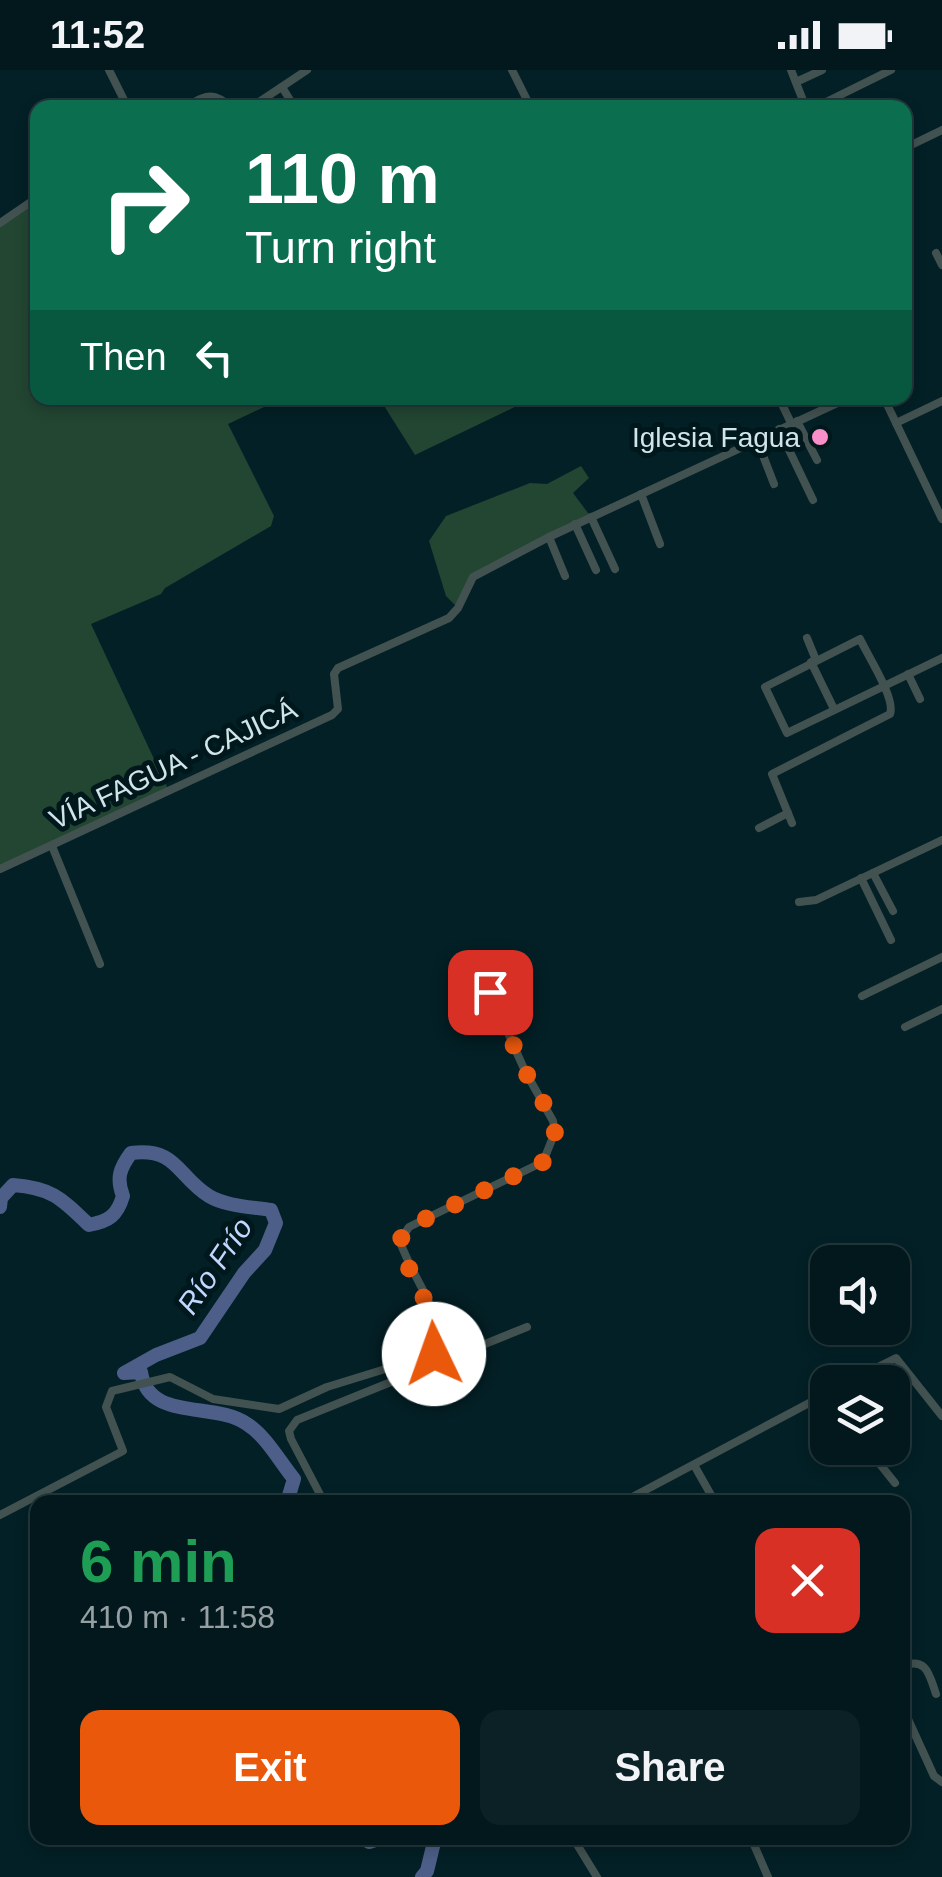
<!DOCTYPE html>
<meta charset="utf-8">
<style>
:root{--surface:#02181c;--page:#0c2125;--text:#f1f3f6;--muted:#96a0a3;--line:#23373b;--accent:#ea580c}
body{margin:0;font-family:Helvetica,sans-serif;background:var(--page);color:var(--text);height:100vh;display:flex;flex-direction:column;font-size:38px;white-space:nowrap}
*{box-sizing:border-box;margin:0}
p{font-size:32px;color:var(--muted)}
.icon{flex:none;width:55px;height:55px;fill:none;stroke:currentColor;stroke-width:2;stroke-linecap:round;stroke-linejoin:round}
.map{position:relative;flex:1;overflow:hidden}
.sheet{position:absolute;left:30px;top:1425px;width:880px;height:350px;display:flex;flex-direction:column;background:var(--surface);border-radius:20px;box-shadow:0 5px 15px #0003,0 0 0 2px var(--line)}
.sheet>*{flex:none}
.guide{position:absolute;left:30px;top:30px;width:882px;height:305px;border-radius:20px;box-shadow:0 5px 15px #0003,0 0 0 2px var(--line);background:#0b6e4f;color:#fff;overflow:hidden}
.buttons{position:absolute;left:810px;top:1175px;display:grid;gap:20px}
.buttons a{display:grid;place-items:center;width:100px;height:100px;border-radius:20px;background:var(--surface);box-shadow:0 5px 15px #0003,0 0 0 2px var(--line);font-size:50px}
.pin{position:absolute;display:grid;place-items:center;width:85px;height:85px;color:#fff;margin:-42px;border-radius:20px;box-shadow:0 5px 15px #0006}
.me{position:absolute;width:110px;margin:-55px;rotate:357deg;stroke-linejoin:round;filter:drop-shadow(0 0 8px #0008)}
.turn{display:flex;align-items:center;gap:35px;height:210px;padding:0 50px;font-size:45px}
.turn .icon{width:130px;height:130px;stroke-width:2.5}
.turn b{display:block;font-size:70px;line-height:85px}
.then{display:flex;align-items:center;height:95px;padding:0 50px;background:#0003;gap:20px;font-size:38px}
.round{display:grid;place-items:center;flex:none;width:105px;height:105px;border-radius:20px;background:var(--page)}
.overview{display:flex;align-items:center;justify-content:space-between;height:170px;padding:0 50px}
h1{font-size:60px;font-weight:700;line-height:75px;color:#1e9e55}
.button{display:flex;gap:20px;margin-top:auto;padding:20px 50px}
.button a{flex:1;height:115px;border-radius:20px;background:var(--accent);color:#fff;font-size:40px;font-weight:700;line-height:115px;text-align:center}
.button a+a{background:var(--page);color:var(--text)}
.status{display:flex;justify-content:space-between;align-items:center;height:70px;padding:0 50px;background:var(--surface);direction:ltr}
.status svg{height:28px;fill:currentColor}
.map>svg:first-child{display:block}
.green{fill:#224632}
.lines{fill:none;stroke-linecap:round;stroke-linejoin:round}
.river{stroke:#4d5f88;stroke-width:14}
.minor{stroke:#425250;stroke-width:8}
.route{stroke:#ea580c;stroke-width:18;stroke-dasharray:0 32.4}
.poi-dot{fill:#f98fc9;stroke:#00171c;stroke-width:4}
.labels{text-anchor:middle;stroke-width:10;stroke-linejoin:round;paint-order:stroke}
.poi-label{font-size:28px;fill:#d0e5e9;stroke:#00171c;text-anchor:end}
.street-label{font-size:28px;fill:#d0e5e9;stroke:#00171c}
.water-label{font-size:30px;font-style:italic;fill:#c3d6fe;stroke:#00171c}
</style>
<div class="status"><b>11:52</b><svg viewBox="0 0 49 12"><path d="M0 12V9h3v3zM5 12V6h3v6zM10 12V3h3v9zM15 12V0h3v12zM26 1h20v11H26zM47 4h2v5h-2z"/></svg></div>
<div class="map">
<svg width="942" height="1807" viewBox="0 0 942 1807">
<rect width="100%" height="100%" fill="#032026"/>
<!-- green -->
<g class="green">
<path d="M37,127L38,328H283L228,354L274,446L271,456L165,518L161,524L91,554L169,721L0,799V153Z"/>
<path d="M389,328H527L529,330L415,385L381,331Z"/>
<path d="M581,396L589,408L573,423L591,447L473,507L458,538L446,526L429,471L446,446L530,413L547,414Z"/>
</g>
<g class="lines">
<!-- river -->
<g class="river">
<path d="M0,1137L1,1128L13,1115C52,1118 61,1128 89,1155C109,1151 117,1146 123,1126C116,1108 120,1098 131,1083C177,1077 177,1106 209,1126C225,1136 252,1137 271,1140L276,1153L265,1180L244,1203L200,1268L156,1285L124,1303L141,1302C148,1352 215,1331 247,1354C266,1366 280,1392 294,1409L287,1432"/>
<path d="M362,1768L369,1772L382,1768"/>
<path d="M422,1807L427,1801L435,1768"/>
</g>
<!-- minor -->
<g class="minor">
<path d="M109,0L128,38"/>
<path d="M512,0L531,38"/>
<path d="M791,0L806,38"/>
<path d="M796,12L822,0"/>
<path d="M282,17L295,38"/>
<path d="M183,38C205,27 211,19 232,38"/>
<path d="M250,38L307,0"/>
<path d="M814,38L891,0"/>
<path d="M905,78L942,60"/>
<path d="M0,153L38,127"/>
<path d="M936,183L942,195"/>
<path d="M779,328L791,353"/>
<path d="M884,328L942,449"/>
<path d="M797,351L817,390"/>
<path d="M896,353L942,331"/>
<path d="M779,359L813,430"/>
<path d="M757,370L774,414"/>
<path d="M641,424L660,474"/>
<path d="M591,447L615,499"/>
<path d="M575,454L596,500"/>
<path d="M549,467L565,506"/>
<path d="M807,568L816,590"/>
<path d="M811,592L834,639"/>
<path d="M908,604L920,629"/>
<path d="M792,753L772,704L890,644C896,629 868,586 860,569L765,617L787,663L942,588"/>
<path d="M759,758L788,743"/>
<path d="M52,776L100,894"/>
<path d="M0,799L332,645L338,639L334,604L338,598L449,548L458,538L473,507L549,467L848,328"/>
<path d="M873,803L893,841"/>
<path d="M861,808L891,870"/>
<path d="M799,832L816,830L942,770"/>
<path d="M862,926L942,887"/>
<path d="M905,957L942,939"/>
<path d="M848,1312L896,1288L942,1346"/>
<path d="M867,1378L895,1413"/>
<path d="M694,1395L715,1432"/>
<path d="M324,1432L291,1369L289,1361L297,1350L527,1257"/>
<path d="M623,1432L828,1323"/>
<path d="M0,1445L123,1381L106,1337L112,1321L170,1307L213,1329L279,1339L327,1317L434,1284C438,1279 443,1277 443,1270C445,1254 406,1194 400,1171L409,1157L427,1148L543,1092L555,1062L553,1051L525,1001L490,923"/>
<path d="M902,1596C927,1587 929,1604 936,1624"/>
<path d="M902,1636L934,1706L942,1712"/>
<path d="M573,1768L597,1807"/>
<path d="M751,1768L768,1807"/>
</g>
</g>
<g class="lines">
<!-- route -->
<path class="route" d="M434,1284L442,1276L444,1269L406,1192L400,1170L409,1157L427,1148L543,1092L555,1062L554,1051L525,1001L490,922"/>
</g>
<!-- markers -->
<circle class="poi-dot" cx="820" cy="367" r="10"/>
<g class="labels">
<!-- poi labels -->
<g class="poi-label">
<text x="800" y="377">Iglesia Fagua</text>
</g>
<!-- street labels -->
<g class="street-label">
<text transform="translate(173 694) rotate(-25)" y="10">VÍA FAGUA - CAJICÁ</text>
</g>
<!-- water labels -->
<g class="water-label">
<text transform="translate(215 1196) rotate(-56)" y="10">Río Frío</text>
</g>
</g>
</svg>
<div class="buttons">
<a><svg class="icon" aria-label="sound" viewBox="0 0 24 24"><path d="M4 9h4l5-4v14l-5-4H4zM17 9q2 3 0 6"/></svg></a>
<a><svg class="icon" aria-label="layers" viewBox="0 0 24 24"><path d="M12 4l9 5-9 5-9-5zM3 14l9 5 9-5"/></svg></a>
</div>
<div class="pin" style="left:490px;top:922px;background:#d93025"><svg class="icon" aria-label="arrive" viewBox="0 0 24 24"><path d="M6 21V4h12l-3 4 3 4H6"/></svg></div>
<svg class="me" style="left:434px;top:1284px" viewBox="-20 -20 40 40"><circle r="19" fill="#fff"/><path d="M0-13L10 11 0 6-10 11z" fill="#ea580c"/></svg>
<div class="guide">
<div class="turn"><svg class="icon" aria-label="right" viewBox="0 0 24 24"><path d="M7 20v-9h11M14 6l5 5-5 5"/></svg><div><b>110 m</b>Turn right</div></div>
<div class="then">Then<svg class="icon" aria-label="left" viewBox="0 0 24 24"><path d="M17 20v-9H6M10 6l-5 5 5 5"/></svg></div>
</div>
<section class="sheet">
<div class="overview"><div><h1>6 min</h1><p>410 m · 11:58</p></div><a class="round" style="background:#d93025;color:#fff"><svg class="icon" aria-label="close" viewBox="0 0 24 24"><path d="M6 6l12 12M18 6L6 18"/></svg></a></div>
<div class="button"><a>Exit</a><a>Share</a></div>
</section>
</div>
